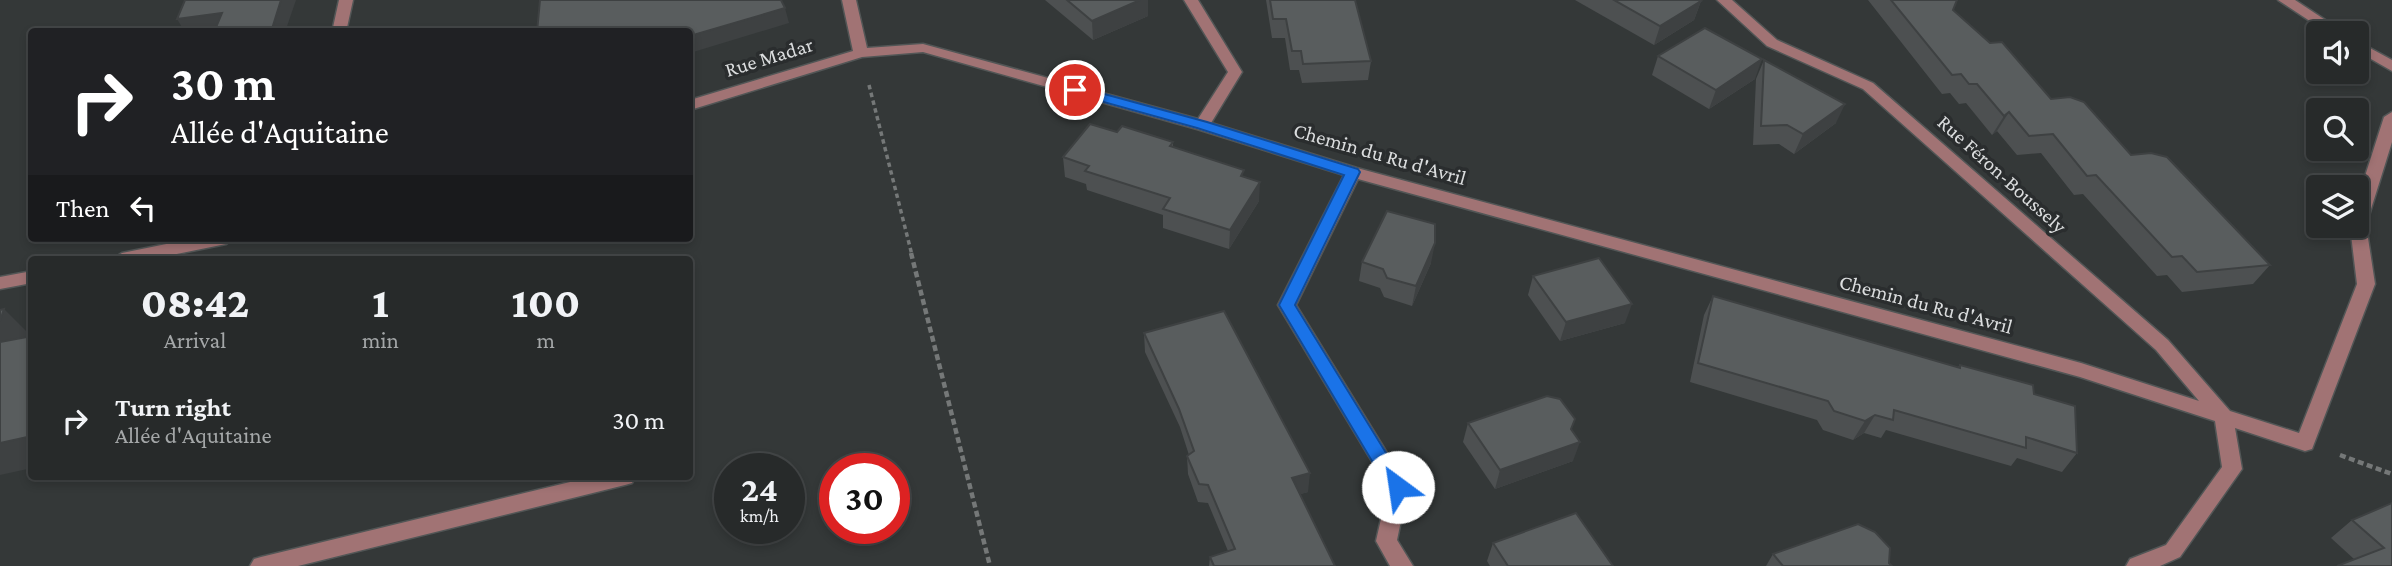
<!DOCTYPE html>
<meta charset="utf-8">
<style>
:root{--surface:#272a2a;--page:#2f3232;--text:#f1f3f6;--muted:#a4a7a8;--line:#434647}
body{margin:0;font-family:"Crimson Pro",serif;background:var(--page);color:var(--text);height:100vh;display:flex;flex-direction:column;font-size:26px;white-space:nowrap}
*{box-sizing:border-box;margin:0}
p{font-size:23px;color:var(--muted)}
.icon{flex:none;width:38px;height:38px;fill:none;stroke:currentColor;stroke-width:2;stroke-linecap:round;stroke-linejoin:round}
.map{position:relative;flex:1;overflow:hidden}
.details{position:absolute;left:28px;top:256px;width:665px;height:224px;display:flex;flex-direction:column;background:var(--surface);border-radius:7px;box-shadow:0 4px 10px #0003,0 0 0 2px var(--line)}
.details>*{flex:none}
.hud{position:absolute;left:28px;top:28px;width:665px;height:214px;border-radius:7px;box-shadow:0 4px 10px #0003,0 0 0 2px var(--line);background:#202124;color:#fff;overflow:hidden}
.buttons{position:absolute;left:2306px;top:21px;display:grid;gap:14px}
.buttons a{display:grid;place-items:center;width:63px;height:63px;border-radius:7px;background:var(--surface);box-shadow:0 4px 10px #0003,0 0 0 2px var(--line);font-size:35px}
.speed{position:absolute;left:714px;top:453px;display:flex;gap:14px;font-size:35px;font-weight:700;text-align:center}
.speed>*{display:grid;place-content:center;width:91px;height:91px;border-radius:50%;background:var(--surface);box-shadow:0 4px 10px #0003,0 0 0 2px var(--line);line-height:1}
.speed small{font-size:18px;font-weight:400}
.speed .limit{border:10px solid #d22;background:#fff;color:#111}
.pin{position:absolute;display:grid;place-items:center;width:60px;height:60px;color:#fff;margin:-30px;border:4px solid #fff;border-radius:50%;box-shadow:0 2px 7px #0007}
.me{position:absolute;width:77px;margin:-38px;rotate:329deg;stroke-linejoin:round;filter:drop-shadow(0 0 5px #0008)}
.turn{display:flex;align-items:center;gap:24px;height:147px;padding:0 28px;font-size:32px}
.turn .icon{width:91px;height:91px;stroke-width:2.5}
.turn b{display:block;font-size:49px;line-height:60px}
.then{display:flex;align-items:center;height:66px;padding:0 28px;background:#0003;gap:14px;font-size:26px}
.eta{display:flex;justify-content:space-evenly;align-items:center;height:119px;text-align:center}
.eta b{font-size:42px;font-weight:800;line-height:49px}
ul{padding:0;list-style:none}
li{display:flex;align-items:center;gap:21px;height:91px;padding:0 28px}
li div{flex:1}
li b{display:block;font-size:26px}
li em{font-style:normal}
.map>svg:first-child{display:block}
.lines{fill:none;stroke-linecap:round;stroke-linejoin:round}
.minor-casing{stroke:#525656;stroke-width:3}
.path-far1{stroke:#757878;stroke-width:3.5;stroke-dasharray:4.5 3.5;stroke-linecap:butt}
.path{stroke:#757878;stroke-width:4.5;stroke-dasharray:6 3.5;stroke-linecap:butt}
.minor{fill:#a17374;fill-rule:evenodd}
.wall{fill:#4d5051}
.shaded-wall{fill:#3e4142}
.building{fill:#595d5e;stroke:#3e4142;stroke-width:2}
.route{fill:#1a73e8;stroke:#114b97;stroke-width:2}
.labels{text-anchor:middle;stroke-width:7;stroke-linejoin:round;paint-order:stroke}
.street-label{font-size:21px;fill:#dbddde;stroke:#2a2d2e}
</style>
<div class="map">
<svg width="2392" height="566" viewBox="0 0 2392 566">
<rect width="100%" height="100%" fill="#343838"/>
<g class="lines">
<!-- minor casing -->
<g class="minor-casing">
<g id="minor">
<path d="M339,0H353L346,32H332Z"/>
<path d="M842,0H856L867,48L923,44L1198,119L1228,72L1184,0H1198L1242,72L1211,123L1357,168L2081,363L2199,401L2156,350L1863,89L1767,46L1717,0H1732L1777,40L1873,83L2168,340L2230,411L2299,433L2357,284L2350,226H2357V201L2384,117L2392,112V142L2366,225L2375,284L2312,449L2305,451L2235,428L2242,469L2180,557L2160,566H2126L2130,559L2166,545L2222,467L2215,421L2080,377L1358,179L1296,305L1408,487L1397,540L1413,566H1390L1376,541L1388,488L1278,305L1344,175L1197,129L923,52L862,57L690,110V100L853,51Z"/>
<path d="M2278,0H2295L2345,33H2328Z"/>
<path d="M2357,41L2392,60V71L2357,51Z"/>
<path d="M196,238H234L226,244L152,259H113L122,253Z"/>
<path d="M32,271V283L0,289V277Z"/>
<path d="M595,476L635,477L632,483L625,485L298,566H250L254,559L261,557Z"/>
</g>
</g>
<!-- path-far1 -->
<path class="path-far1" d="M869,85L912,255"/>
<!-- path -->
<g class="path">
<path d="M911,253L990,566"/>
<path d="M2340,455L2392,474"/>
</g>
<!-- minor -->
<use href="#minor" class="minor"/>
</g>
<!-- wall -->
<g class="wall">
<path d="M1045,0H1148V16L1093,40Z"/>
<path d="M1266,0H1355L1371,61L1368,80L1302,83L1299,70H1290L1285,38H1272Z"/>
<path d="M1575,0H1698L1701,1L1694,20L1654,45Z"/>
<path d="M1868,0H1957L1953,10L2051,99L2131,155L2270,265L2253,284L2182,292L2167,275L2157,276L2083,194L2074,195L2041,153L2017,155L1997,131L1992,135L1966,103L1959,104L1950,93L1942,94Z"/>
<path d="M1658,56L1755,79L1709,109L1652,75Z"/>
<path d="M1764,60L1836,123L1794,154L1779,144L1753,145L1756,79Z"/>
<path d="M1117,132L1173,142V147L1244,177L1259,201L1229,249L1163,228V215L1087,190L1086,184L1065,177L1063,157Z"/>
<path d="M1362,262L1431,263L1412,306L1384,297L1380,288L1359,281Z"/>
<path d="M1533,276L1625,323L1560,341L1528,295Z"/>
<path d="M1713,296L1958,367L1960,365L2034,394L2077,453L2062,472L2017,458L2011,466L1886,430L1881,438L1864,433L1853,440L1823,430L1817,420L1690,382L1704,315Z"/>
<path d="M1144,333L1308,492L1300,494L1335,566H1209L1210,557L1228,551L1208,503L1198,502L1188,474L1187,456L1189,455L1180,427L1145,352Z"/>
<path d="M1468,423L1571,429L1573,461L1495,489L1463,442Z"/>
<path d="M2392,503V566L2354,559L2331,538L2352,520Z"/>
<path d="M1493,543L1613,566H1490L1487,561Z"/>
<path d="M1773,554L1889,563L1892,566H1766Z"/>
</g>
<!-- shaded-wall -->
<g class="shaded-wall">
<path d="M281,0H296L285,32H271Z"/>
<path d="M1140,0H1148V16L1093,40L1092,21Z"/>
<path d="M1701,1L1694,20L1654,45L1660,26Z"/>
<path d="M785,8L789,23L690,53V36Z"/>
<path d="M222,13L232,28L208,32H185L177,19Z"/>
<path d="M1762,59L1755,79L1709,109L1716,90Z"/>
<path d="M1845,104L1836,123L1794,154L1803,134Z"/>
<path d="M2009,112L1997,131L1992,135L2004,116Z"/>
<path d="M1260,182L1259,201L1229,249L1230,230Z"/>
<path d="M1435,243L1431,263L1412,306L1416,286Z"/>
<path d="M1632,304L1625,323L1560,341L1566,322Z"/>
<path d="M4,309L30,335L18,369L0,351V321Z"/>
<path d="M1875,415L1864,433L1853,440L1865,421Z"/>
<path d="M32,436V468L0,475V443Z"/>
<path d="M1580,442L1573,461L1495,489L1500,470Z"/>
<path d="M1310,473L1308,492L1290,497L1292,478Z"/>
</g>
<!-- building -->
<g class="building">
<path d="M185,0H281L271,32H214L222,13L177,19Z"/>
<path d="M540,0H781L785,8L690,36V32H537Z"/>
<path d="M1067,0H1140L1092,21Z"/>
<path d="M1270,0H1355L1371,61L1303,64L1301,51H1292L1286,19H1273Z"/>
<path d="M1614,0H1698L1701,1L1660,26Z"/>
<path d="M1891,0H1957L1953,10L1990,43L2002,42L2051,99L2070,97L2084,102L2131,155L2151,153L2167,157L2270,265L2197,272L2182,256L2172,257L2096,175L2087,176L2053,134L2029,136L2009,112L2004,116L1977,84H1969L1961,74L1952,75Z"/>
<path d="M1705,28L1762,59L1716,90L1658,56Z"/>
<path d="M1764,60L1845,104L1803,134L1787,125L1761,126Z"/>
<path d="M1090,124L1117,132L1122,126L1173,142L1170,146L1244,170L1241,176L1260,182L1230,230L1163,209L1170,198L1085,171L1089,166L1063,157Z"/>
<path d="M1387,211L1435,224V243L1416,286L1387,278L1383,269L1362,262Z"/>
<path d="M1599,258L1632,304L1566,322L1533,276Z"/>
<path d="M1713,296L1960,368V365L2033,385L2034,394L2075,406L2077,453L2026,437V448L1894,410L1893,420L1875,415L1865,421L1834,411L1828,401L1698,363Z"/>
<path d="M4,309L0,321V310Z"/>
<path d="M1224,311L1310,473L1292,478L1335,566H1214L1210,557L1235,549L1208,485L1199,484L1187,456L1194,451L1179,409L1144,333Z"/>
<path d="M32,336V436L0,443V342Z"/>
<path d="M1547,396L1560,399L1575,419L1571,429L1580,442L1500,470L1468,423Z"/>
<path d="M2392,503V566H2337L2384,548L2352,520Z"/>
<path d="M1576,513L1613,566H1508L1493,543Z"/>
<path d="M1858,524L1875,532L1890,548L1889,563L1892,566H1783L1773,554Z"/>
</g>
<!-- route -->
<path class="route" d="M1075,86L1207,122L1358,169L1360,172L1295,305L1404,482L1407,487L1404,493L1398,495L1391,493L1279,305L1344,175L1197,128L1071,93L1069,90Z"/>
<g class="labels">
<!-- street labels -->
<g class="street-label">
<text transform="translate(769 57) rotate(-17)" y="7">Rue Madar</text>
<text transform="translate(1380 154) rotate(16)" y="7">Chemin du Ru d'Avril</text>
<text transform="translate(2002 174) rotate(42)" y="7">Rue Féron-Boussely</text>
<text transform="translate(1926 304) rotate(15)" y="7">Chemin du Ru d'Avril</text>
</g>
</g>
</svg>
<div class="buttons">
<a><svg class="icon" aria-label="sound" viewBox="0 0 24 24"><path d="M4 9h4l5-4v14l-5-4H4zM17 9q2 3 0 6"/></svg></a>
<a><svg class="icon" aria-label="search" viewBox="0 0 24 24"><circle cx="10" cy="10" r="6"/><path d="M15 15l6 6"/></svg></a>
<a><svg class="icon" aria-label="layers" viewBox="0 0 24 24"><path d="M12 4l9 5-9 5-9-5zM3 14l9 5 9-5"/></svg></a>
</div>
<div class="speed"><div>24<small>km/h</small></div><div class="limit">30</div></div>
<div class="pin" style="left:1075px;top:90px;background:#d93025"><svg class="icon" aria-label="arrive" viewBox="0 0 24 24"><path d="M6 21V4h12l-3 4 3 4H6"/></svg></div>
<svg class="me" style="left:1398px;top:487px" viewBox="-20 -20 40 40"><circle r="19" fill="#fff"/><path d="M0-13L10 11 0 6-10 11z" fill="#1a73e8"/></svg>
<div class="hud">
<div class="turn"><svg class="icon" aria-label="right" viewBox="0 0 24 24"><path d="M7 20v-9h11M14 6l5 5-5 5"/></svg><div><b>30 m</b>Allée d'Aquitaine</div></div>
<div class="then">Then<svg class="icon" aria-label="left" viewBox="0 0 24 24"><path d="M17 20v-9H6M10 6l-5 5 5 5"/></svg></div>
</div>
<section class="details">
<div class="eta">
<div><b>08:42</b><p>Arrival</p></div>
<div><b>1</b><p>min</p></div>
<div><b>100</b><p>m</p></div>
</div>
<ul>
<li><svg class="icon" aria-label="right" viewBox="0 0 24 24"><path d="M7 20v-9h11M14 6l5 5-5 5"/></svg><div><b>Turn right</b><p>Allée d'Aquitaine</p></div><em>30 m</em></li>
</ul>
</section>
</div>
